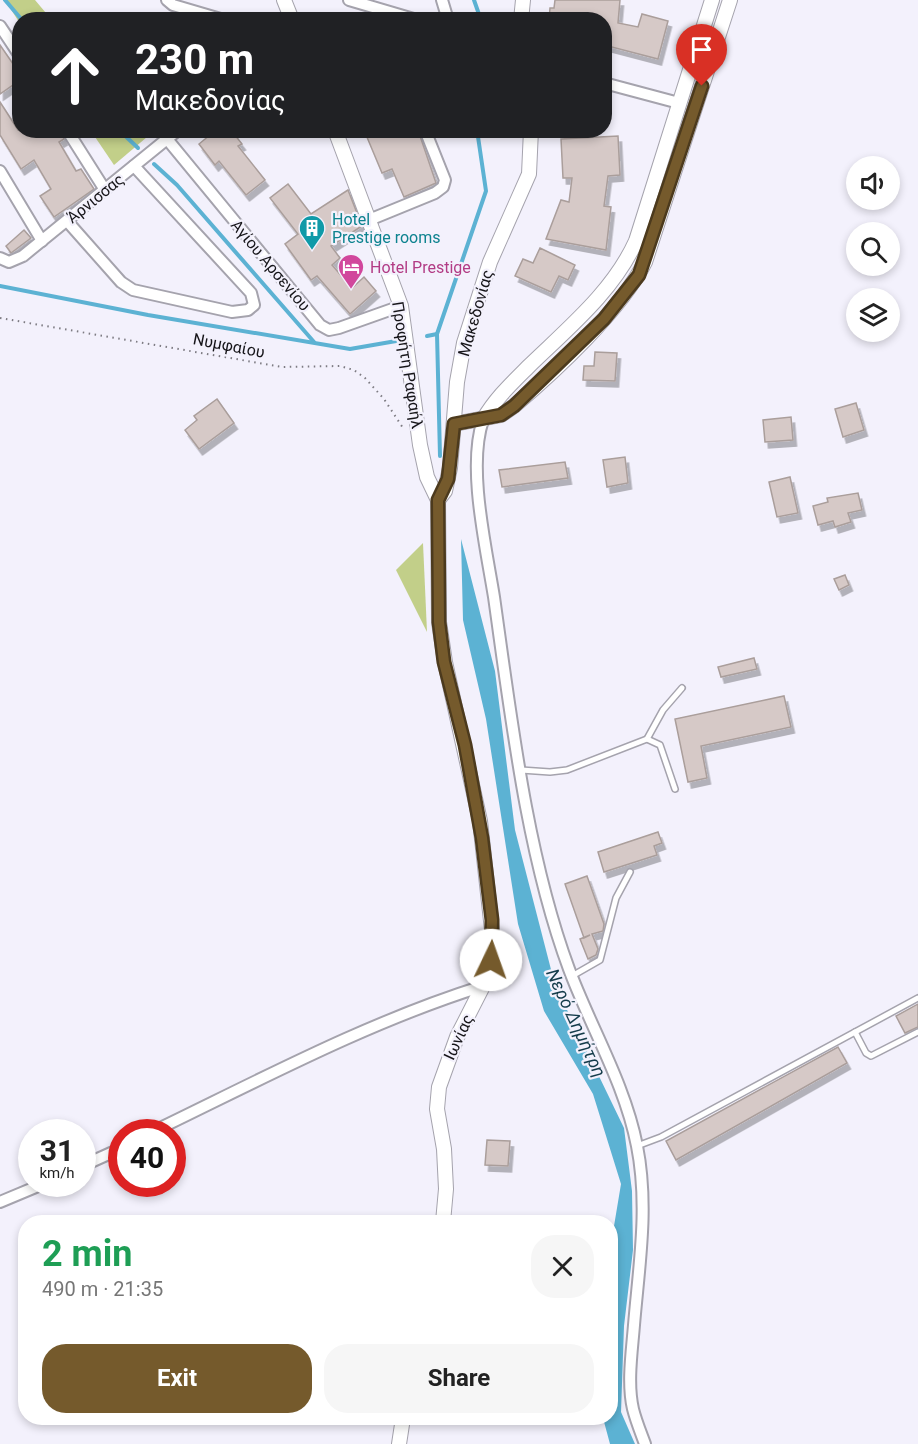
<!DOCTYPE html>
<meta charset="utf-8">
<style>
:root{--surface:#fff;--page:#f6f6f6;--text:#222;--muted:#767676;--accent:#755a2c}
body{margin:0;font-family:Roboto,sans-serif;background:var(--page);color:var(--text);height:100vh;display:flex;flex-direction:column;font-size:22px;white-space:nowrap}
*{box-sizing:border-box;margin:0}
p{font-size:20px;color:var(--muted)}
.icon{flex:none;width:33px;height:33px;fill:none;stroke:currentColor;stroke-width:2;stroke-linecap:round;stroke-linejoin:round}
.map{position:relative;flex:1;overflow:hidden}
.side{position:absolute;left:18px;top:1215px;width:600px;height:210px;display:flex;flex-direction:column;background:var(--surface);border-radius:24px;box-shadow:0 3px 9px #0003}
.side>*{flex:none}
.guide{position:absolute;left:12px;top:12px;width:600px;height:126px;border-radius:24px;box-shadow:0 3px 9px #0003;background:#202124;color:#fff;overflow:hidden}
.tools{position:absolute;left:846px;top:156px;display:grid;gap:12px}
.tools a{display:grid;place-items:center;width:54px;height:54px;border-radius:50%;background:var(--surface);box-shadow:0 3px 9px #0003;font-size:30px}
.speed{position:absolute;left:18px;top:1119px;display:flex;gap:12px;font-size:30px;font-weight:700;text-align:center}
.speed>*{display:grid;place-content:center;width:78px;height:78px;border-radius:50%;background:var(--surface);box-shadow:0 3px 9px #0003;line-height:1}
.speed small{font-size:15px;font-weight:400}
.speed .limit{border:9px solid #d22;background:#fff;color:#111}
.pin{position:absolute;display:grid;place-items:center;width:51px;height:51px;color:#fff;margin:-62px -26px;border-radius:50% 50% 50% 0;rotate:-45deg;box-shadow:0 0 6px #0007}
.pin .icon{rotate:45deg}
.me{position:absolute;width:66px;margin:-33px;rotate:3deg;stroke-linejoin:round;filter:drop-shadow(0 0 4px #0008)}
.turn{display:flex;align-items:center;gap:21px;height:126px;padding:0 24px;font-size:27px}
.turn .icon{width:78px;height:78px;stroke-width:2.5}
.turn b{display:block;font-size:42px;line-height:51px}
.round{display:grid;place-items:center;flex:none;width:63px;height:63px;border-radius:24px;background:var(--page)}
.head{display:flex;align-items:center;justify-content:space-between;height:102px;padding:0 24px}
h1{font-size:36px;font-weight:700;line-height:45px;color:#1e9e55}
.cta{display:flex;gap:12px;margin-top:auto;padding:12px 24px}
.cta a{flex:1;height:69px;border-radius:24px;background:var(--accent);color:#fff;font-size:24px;font-weight:700;line-height:69px;text-align:center}
.cta a+a{background:var(--page);color:var(--text)}
.map>svg:first-child{display:block}
.green{fill:#c2cf89}
.water{fill:#5cb2d3}
.lines{fill:none;stroke-linecap:round;stroke-linejoin:round}
.stream{stroke:#5cb2d3;stroke-width:4}
.building{fill:#d6c9c7;stroke:#aa9e9b;stroke-width:1.5;filter:url(#shadow)}
.service-casing{stroke:#a5a3ad;stroke-width:8}
.minor-casing{stroke:#a5a3ad;stroke-width:14}
.tertiary-casing{stroke:#a5a3ad;stroke-width:16}
.path{stroke:#7d7b82;stroke-width:2;stroke-dasharray:1.5 4.5;stroke-linecap:butt}
.service{stroke:#fff;stroke-width:5}
.minor{stroke:#fff;stroke-width:10}
.tertiary{stroke:#fff;stroke-width:14}
.route-casing{stroke:#4c3a1d;stroke-width:15}
.route{stroke:#755a2c;stroke-width:10}
.labels{text-anchor:middle;stroke-width:4.5;stroke-linejoin:round;paint-order:stroke}
.street-label{font-size:16px;fill:#161519;stroke:#f3f1fc}
.culture-label{font-size:16px;fill:#0d838f;stroke:#f3f1fc;text-anchor:start}
.hotel-label{font-size:16px;fill:#b23c85;stroke:#f3f1fc;text-anchor:start}
.water-label{font-size:18px;font-style:italic;fill:#143b4a;stroke:#f3f1fc}
</style>
<div class="map">
<svg width="918" height="1444" viewBox="0 0 918 1444">
<defs>
<filter id="shadow"><feDropShadow dx="3.5" dy="6" stdDeviation="0" flood-color="#0004"/></filter>
</defs>
<rect width="100%" height="100%" fill="#f3f1fc"/>
<!-- green -->
<g class="green">
<path d="M5,0H35L51,19L20,20L19,22Z"/>
<path d="M91,131H142L147,137L114,165Z"/>
<path d="M423,543L427,632L396,570Z"/>
</g>
<!-- water -->
<path class="water" d="M461,539L495,671L515,830L555,985L624,1128L632,1191L633,1250L624,1326L621,1412L635,1444H610L603,1418H610L611,1244L621,1184L593,1094L544,1011L518,924L486,719L463,620Z"/>
<g class="lines">
<!-- stream -->
<g class="stream">
<path d="M5,0L22,20"/>
<path d="M474,0L481,20"/>
<path d="M119,130L138,148"/>
<path d="M154,164L177,185L314,342"/>
<path d="M0,286L148,315L350,349L402,340"/>
<path d="M427,336L437,334"/>
<path d="M440,456L437,334L486,191L477,130"/>
</g>
</g>
<!-- building -->
<g class="building">
<path d="M555,0H620L618,23L638,27L642,14L668,21L658,59L604,45V20H549L550,8H554Z"/>
<path d="M0,45L20,74V80L0,94Z"/>
<path d="M0,102L18,130H60L64,139L59,142L76,171L81,169L94,189L54,217L40,196L51,189L34,160L21,169L0,135Z"/>
<path d="M216,130H231L242,144L238,146L265,180L246,195L219,161L215,165L199,144Z"/>
<path d="M364,130H418L436,183L404,197L392,169L382,173Z"/>
<path d="M618,136L620,175L608,176L604,206L611,207L606,250L546,239L561,200L569,202L572,178H563L561,139Z"/>
<path d="M288,184L311,214L348,190L362,226L331,246L340,258L332,265L352,288L364,277L376,291L350,314L317,276L311,280L285,244L298,234L270,198Z"/>
<path d="M24,230L31,238L11,253L6,246Z"/>
<path d="M540,248L575,265L568,280L559,276L551,292L515,276L523,259L533,263Z"/>
<path d="M595,352L617,353L615,381L583,380L584,366H594Z"/>
<path d="M217,399L234,423L199,449L185,430L197,420L194,416Z"/>
<path d="M856,403L864,430L843,437L835,409Z"/>
<path d="M791,417L793,440L765,442L763,420Z"/>
<path d="M625,457L628,483L607,487L603,460Z"/>
<path d="M565,462L568,478L502,487L499,470Z"/>
<path d="M790,477L798,513L777,517L769,482Z"/>
<path d="M858,493L862,510L848,513L851,522L835,527L833,521L818,525L813,506L828,502L827,498Z"/>
<path d="M845,575L849,585L839,590L834,579Z"/>
<path d="M754,658L757,669L721,677L718,667Z"/>
<path d="M784,696L791,727L701,746L707,778L688,782L675,719Z"/>
<path d="M658,832L662,843L654,846L657,855L604,872L598,852Z"/>
<path d="M587,876L604,924L603,931L592,934L598,949L596,955L588,959L580,939L590,935L584,938L565,884Z"/>
<path d="M918,1004V1027L905,1033L896,1016Z"/>
<path d="M838,1047L847,1063L676,1160L666,1141Z"/>
<path d="M487,1140L510,1141L508,1166L485,1165Z"/>
</g>
<g class="lines">
<!-- service casing -->
<g class="service-casing">
<g id="service">
<path d="M647,739L663,710L682,688"/>
<path d="M521,770L550,772L567,770L647,739L660,745L675,789"/>
<path d="M572,976L600,960L616,898L630,872"/>
<path d="M855,1032L866,1053L871,1056L918,1032"/>
<path d="M637,1146L661,1137L918,998"/>
</g>
</g>
<!-- minor casing -->
<g class="minor-casing">
<g id="minor">
<path d="M167,0L173,5L224,20"/>
<path d="M349,0L417,20"/>
<path d="M442,0L448,20"/>
<path d="M0,26L20,56"/>
<path d="M604,83L679,103"/>
<path d="M67,130L105,190"/>
<path d="M167,139L320,325L329,330L339,328L401,306"/>
<path d="M0,171L42,241"/>
<path d="M369,220L435,193L443,187L445,180L425,130"/>
<path d="M67,221L121,282L133,290L232,312L248,310L254,305L251,293L134,166"/>
<path d="M0,258L9,262L23,256L178,130"/>
<path d="M483,420C467,467 486,547 494,597C511,717 527,856 569,969C591,1028 625,1084 637,1146C649,1206 639,1265 634,1325C632,1351 627,1383 633,1409C636,1421 641,1433 645,1444"/>
<path d="M152,1132C260,1080 368,1022 483,986"/>
<path d="M82,1166L122,1148"/>
<path d="M0,1202L43,1184"/>
</g>
</g>
<!-- tertiary casing -->
<g class="tertiary-casing">
<g id="tertiary">
<path d="M284,0L292,20"/>
<path d="M521,20L523,0"/>
<path d="M335,130L401,306L420,445L427,477L438,500"/>
<path d="M483,420C495,399 511,384 528,367C567,329 613,292 636,241L712,0"/>
<path d="M454,424L501,415L514,406C555,371 621,310 645,262L730,0"/>
<path d="M438,500L439,622L445,662L480,821L493,939L491,960L483,986L457,1037L439,1087L437,1109L444,1149L446,1189L443,1222"/>
<path d="M438,500L445,491L450,468L457,382L464,343L490,262L529,174L531,130"/>
<path d="M399,1444L403,1418"/>
</g>
</g>
<!-- path -->
<path class="path" d="M0,318L282,367L340,366L354,370L365,378L384,399L403,428"/>
<!-- service -->
<use href="#service" class="service"/>
<!-- minor -->
<use href="#minor" class="minor"/>
<!-- tertiary -->
<use href="#tertiary" class="tertiary"/>
</g>
<g class="lines">
<!-- route casing -->
<g class="route-casing">
<path id="route" d="M491,960L492,920L482,838L465,745L444,662L439,622L438,500L448,479L454,424L501,415L514,406L604,319L639,275L702,86"/>
</g>
<!-- route -->
<use href="#route" class="route"/>
</g>
<!-- icons -->
<defs>
<g id="building-pin" transform="scale(1.35)"><path d="M0 17L-7.5 6A9.5 9.5 0 1 1 7.5 6Z" fill="#0f9aa8" stroke="#f3f1fc"/><path d="M-4-6H4V6H1V3H-1V6H-4ZM-2.5-4.3h1.7v1.8h-1.7ZM.8-4.3h1.7v1.8H.8ZM-2.5-1h1.7V.8h-1.7ZM.8-1h1.7V.8H.8Z" fill="#fff"/></g>
<g id="hotel-pin" transform="scale(1.35)"><path d="M0 17L-7.5 6A9.5 9.5 0 1 1 7.5 6Z" fill="#d1479c" stroke="#f3f1fc"/><path d="M-6-4.5h1.5V1H6V5H4.5V3h-9V5H-6ZM-4 0a1.8 1.8 0 1 1 3.6 0ZM.5 0V-2.5h3Q6-2.5 6 0Z" fill="#fff"/></g>
</defs>
<g fill-rule="evenodd">
<use href="#building-pin" x="312" y="228"/>
<use href="#hotel-pin" x="351" y="267"/>
</g>
<g class="labels">
<!-- street labels -->
<g class="street-label">
<text transform="translate(95 198) rotate(-39)" y="6">Άρνισσας</text>
<text transform="translate(271 265) rotate(50)" y="6">Αγίου Αρσενίου</text>
<text transform="translate(475 313) rotate(-74)" y="6">Μακεδονίας</text>
<text transform="translate(229 345) rotate(11)" y="6">Νυμφαίου</text>
<text transform="translate(408 365) rotate(81)" y="6">Προφήτη Ραφαήλ</text>
<text transform="translate(458 1037) rotate(-65)" y="6">Ιωνίας</text>
</g>
<!-- culture labels -->
<g class="culture-label">
<text x="332" y="225">Hotel<tspan x="332" dy="18">Prestige rooms</tspan></text>
</g>
<!-- hotel labels -->
<g class="hotel-label">
<text x="370" y="273">Hotel Prestige</text>
</g>
<!-- water labels -->
<g class="water-label">
<text transform="translate(576 1023) rotate(65)" y="6">Νερό Δημήτρη</text>
</g>
</g>
</svg>
<div class="tools">
<a><svg class="icon" aria-label="sound" viewBox="0 0 24 24"><path d="M4 9h4l5-4v14l-5-4H4zM17 9q2 3 0 6"/></svg></a>
<a><svg class="icon" aria-label="search" viewBox="0 0 24 24"><circle cx="10" cy="10" r="6"/><path d="M15 15l6 6"/></svg></a>
<a><svg class="icon" aria-label="layers" viewBox="0 0 24 24"><path d="M12 4l9 5-9 5-9-5zM3 14l9 5 9-5"/></svg></a>
</div>
<div class="speed"><div>31<small>km/h</small></div><div class="limit">40</div></div>
<div class="pin" style="left:702px;top:86px;background:#d93025"><svg class="icon" aria-label="arrive" viewBox="0 0 24 24"><path d="M6 21V4h12l-3 4 3 4H6"/></svg></div>
<svg class="me" style="left:491px;top:960px" viewBox="-20 -20 40 40"><circle r="19" fill="#fff"/><path d="M0-13L10 11 0 6-10 11z" fill="#755a2c"/></svg>
<div class="guide">
<div class="turn"><svg class="icon" aria-label="ahead" viewBox="0 0 24 24"><path d="M12 20V5M6 11l6-6 6 6"/></svg><div><b>230 m</b>Μακεδονίας</div></div>
</div>
<section class="side">
<div class="head"><div><h1>2 min</h1><p>490 m · 21:35</p></div><a class="round"><svg class="icon" aria-label="close" viewBox="0 0 24 24"><path d="M6 6l12 12M18 6L6 18"/></svg></a></div>
<div class="cta"><a>Exit</a><a>Share</a></div>
</section>
</div>
